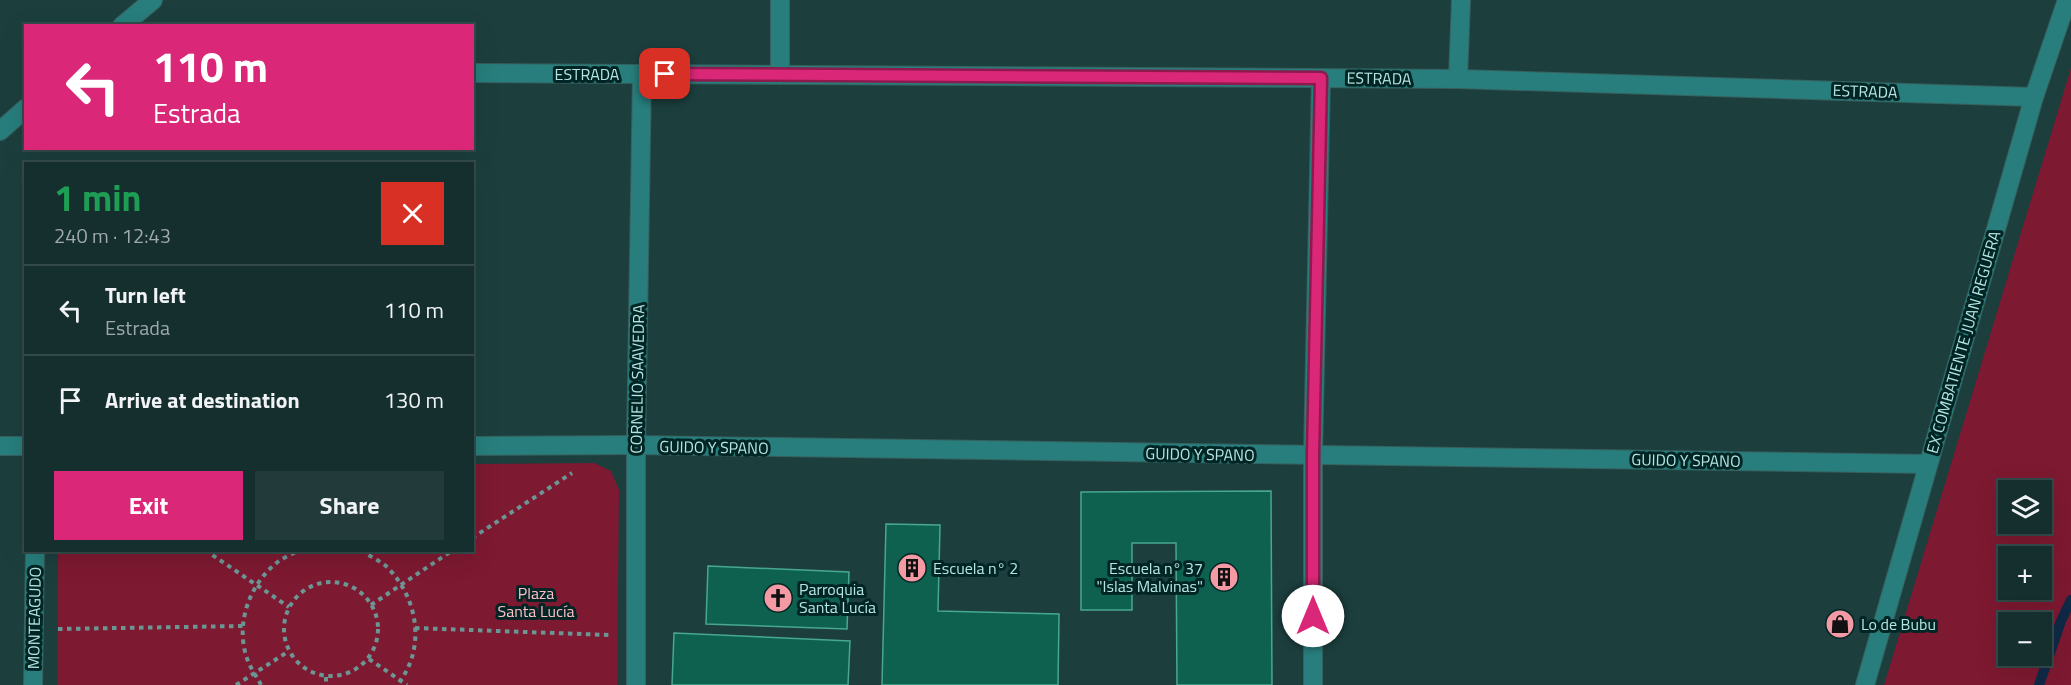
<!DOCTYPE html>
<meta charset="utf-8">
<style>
:root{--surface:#152f2e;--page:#223b3a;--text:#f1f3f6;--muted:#9da9aa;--line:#344a4a;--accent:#db2777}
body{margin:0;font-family:"Titillium Web",sans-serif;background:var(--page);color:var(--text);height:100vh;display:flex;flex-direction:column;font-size:22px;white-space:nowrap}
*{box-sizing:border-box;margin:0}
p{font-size:20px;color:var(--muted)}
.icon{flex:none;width:33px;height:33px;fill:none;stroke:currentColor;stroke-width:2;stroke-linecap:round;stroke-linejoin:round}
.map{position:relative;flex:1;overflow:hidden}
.drawer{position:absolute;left:24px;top:162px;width:450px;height:390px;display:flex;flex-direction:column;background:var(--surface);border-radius:0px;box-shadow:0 6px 24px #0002,0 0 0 2px var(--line)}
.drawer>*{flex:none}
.top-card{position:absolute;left:24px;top:24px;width:450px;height:126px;border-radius:0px;box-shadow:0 6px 24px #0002,0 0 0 2px var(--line);background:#db2777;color:#fff;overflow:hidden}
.tools{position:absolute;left:1998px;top:480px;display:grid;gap:12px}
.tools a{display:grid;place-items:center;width:54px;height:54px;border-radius:0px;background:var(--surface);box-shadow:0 6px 24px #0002,0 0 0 2px var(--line);font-size:30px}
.pin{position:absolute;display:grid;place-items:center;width:51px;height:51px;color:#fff;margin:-26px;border-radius:12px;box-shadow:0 3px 9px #0006}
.me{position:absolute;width:66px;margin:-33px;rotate:0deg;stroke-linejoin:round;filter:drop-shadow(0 0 4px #0008)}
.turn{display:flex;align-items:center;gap:21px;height:126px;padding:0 30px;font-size:27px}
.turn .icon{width:78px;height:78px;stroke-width:2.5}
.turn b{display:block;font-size:42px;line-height:51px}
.round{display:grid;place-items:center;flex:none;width:63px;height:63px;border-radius:0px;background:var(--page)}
.head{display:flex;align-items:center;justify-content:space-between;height:102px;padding:0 30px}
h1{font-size:36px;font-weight:700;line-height:45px;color:#1e9e55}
.cta{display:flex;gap:12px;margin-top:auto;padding:12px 30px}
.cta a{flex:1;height:69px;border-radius:0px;background:var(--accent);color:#fff;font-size:24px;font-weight:700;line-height:69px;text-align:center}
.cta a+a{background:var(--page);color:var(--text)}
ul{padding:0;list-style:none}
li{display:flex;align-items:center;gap:18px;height:90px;padding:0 30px;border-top:2px solid var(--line)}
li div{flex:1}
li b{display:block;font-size:22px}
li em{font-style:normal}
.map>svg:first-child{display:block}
.green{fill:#7d1931;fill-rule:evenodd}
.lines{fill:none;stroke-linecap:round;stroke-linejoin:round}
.stream{stroke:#0f2946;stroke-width:10}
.building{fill:#0e614e;stroke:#47a88e;stroke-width:1.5}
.street-casing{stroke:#375f5d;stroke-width:20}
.secondary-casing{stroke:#375f5d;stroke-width:20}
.path{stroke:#6c9694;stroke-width:4;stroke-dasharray:4.5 4.5;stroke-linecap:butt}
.street{stroke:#277e7c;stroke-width:18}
.secondary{stroke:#277e7c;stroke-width:18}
.route-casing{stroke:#8e194d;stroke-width:15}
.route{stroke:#db2777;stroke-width:10}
.labels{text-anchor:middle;stroke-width:6;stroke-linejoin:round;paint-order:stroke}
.street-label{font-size:16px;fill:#b4e5e2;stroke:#012524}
.poi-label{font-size:16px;fill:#b4e5e2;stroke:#012524;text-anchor:start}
.park-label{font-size:16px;fill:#ffbfc5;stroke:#012524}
</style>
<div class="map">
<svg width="2071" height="685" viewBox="0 0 2071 685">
<rect width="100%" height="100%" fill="#1c3f3e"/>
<!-- green -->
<g class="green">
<path d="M2071,68V685H1884ZM2008,490H2042V524H2008ZM2008,556H2042V590H2008ZM2008,622H2042V656H2008Z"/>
<path d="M594,463L611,471L619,490L617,685H57L58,551L472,550L473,464Z"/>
</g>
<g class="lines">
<!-- stream -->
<path class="stream" d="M2039,685L2061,621L2071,600"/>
</g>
<!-- building -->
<g class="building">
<path d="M1271,491L1272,685H1177L1176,543H1132V610H1081V492Z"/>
<path d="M886,524L940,525L938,611L1059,614L1058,685H882Z"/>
<path d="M708,566L849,572L847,629L706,624Z"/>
<path d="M674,633L850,641L848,685H672Z"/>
</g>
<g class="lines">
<!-- street casing -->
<g class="street-casing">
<g id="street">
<path d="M472,73L1458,79L2034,97"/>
<path d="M780,75V0"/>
<path d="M1458,79L1461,0"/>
<path d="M0,446H26"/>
<path d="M472,446L636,445L1928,464"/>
<path d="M33,685L35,550"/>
<path d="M636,685V445L642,74"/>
<path d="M1313,685V455L1321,78"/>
</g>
</g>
<!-- secondary casing -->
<g class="secondary-casing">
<g id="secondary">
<path d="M122,26L153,0"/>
<path d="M0,131L26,108"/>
<path d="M1865,685L2034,97L2067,0"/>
</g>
</g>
<!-- path -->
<g class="path">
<path d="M472,538L572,473"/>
<path d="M205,550L289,607"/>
<path d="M361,550C369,556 381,561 388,568C419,600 426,650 397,685"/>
<circle cx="331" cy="629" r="47"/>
<path d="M371,605L453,550"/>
<path d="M415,628L609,635"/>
<path d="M58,629L243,626"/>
<path d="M369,659L407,685"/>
<path d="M326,677V685"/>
<path d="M236,685L289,651"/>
<path d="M261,685C257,677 251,669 248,661C234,626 249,583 279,561C285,557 293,554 299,550"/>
</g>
<!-- street -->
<use href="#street" class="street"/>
<!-- secondary -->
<use href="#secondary" class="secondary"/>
</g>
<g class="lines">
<!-- route casing -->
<g class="route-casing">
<path id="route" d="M665,74L1321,78L1313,455V616"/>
</g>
<!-- route -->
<use href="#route" class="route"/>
</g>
<!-- icons -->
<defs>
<g id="building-disc" transform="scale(1.5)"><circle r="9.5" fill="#f49aa4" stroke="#012524"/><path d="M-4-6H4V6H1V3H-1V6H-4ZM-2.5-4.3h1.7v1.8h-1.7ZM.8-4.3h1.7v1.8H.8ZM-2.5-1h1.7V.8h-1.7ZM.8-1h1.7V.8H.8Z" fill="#111"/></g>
<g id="church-disc" transform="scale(1.5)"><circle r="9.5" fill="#f49aa4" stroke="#012524"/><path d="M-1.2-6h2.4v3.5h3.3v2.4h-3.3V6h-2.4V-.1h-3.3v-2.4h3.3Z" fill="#111"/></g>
<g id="shop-disc" transform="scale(1.5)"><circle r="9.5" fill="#f49aa4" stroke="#012524"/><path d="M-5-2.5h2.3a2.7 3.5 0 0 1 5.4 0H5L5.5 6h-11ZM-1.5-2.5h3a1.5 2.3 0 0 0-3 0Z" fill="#111"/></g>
</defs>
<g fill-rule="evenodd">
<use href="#building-disc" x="912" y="568"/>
<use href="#building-disc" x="1224" y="577"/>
<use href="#church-disc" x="778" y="598"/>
<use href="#shop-disc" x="1840" y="624"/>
</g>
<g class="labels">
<!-- street labels -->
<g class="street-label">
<text x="587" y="80">ESTRADA</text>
<text transform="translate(1379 78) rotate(1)" y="6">ESTRADA</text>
<text transform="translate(1865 91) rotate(2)" y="6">ESTRADA</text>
<text transform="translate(1963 342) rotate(-74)" y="6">EX COMBATIENTE JUAN REGUERA</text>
<text transform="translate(637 379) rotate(-89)" y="6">CORNELIO SAAVEDRA</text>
<text transform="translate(714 447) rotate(1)" y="6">GUIDO Y SPANO</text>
<text transform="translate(1200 454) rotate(1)" y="6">GUIDO Y SPANO</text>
<text transform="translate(1686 460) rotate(1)" y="6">GUIDO Y SPANO</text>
<text transform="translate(34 618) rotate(-89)" y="6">MONTEAGUDO</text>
</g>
<!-- poi labels -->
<g class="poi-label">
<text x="933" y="574">Escuela n° 2</text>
<text x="1203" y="574" text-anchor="end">Escuela n° 37<tspan x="1203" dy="18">"Islas Malvinas"</tspan></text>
<text x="799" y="595">Parroquia<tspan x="799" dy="18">Santa Lucía</tspan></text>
<text x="1861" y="630">Lo de Bubu</text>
</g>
<!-- park labels -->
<g class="park-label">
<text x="536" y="599">Plaza<tspan x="536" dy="18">Santa Lucía</tspan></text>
</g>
</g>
</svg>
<div class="tools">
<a><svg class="icon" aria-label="layers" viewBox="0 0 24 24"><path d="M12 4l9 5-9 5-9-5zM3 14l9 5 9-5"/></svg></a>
<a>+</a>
<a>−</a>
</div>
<div class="pin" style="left:665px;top:74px;background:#d93025"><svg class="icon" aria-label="arrive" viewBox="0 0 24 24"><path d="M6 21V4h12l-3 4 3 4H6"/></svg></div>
<svg class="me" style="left:1313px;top:616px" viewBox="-20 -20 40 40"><circle r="19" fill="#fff"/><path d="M0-13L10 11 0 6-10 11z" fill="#db2777"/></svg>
<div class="top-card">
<div class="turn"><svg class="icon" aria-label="left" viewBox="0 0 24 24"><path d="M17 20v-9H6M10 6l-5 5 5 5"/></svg><div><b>110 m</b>Estrada</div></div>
</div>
<section class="drawer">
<div class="head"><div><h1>1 min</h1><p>240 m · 12:43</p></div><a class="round" style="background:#d93025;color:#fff"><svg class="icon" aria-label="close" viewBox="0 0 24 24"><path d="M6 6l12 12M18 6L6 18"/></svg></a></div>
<ul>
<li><svg class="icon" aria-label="left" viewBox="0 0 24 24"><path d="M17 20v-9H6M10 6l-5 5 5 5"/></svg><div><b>Turn left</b><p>Estrada</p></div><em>110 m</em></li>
<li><svg class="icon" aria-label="arrive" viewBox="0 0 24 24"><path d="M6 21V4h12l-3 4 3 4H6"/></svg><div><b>Arrive at destination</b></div><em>130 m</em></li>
</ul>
<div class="cta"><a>Exit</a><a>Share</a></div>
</section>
</div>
